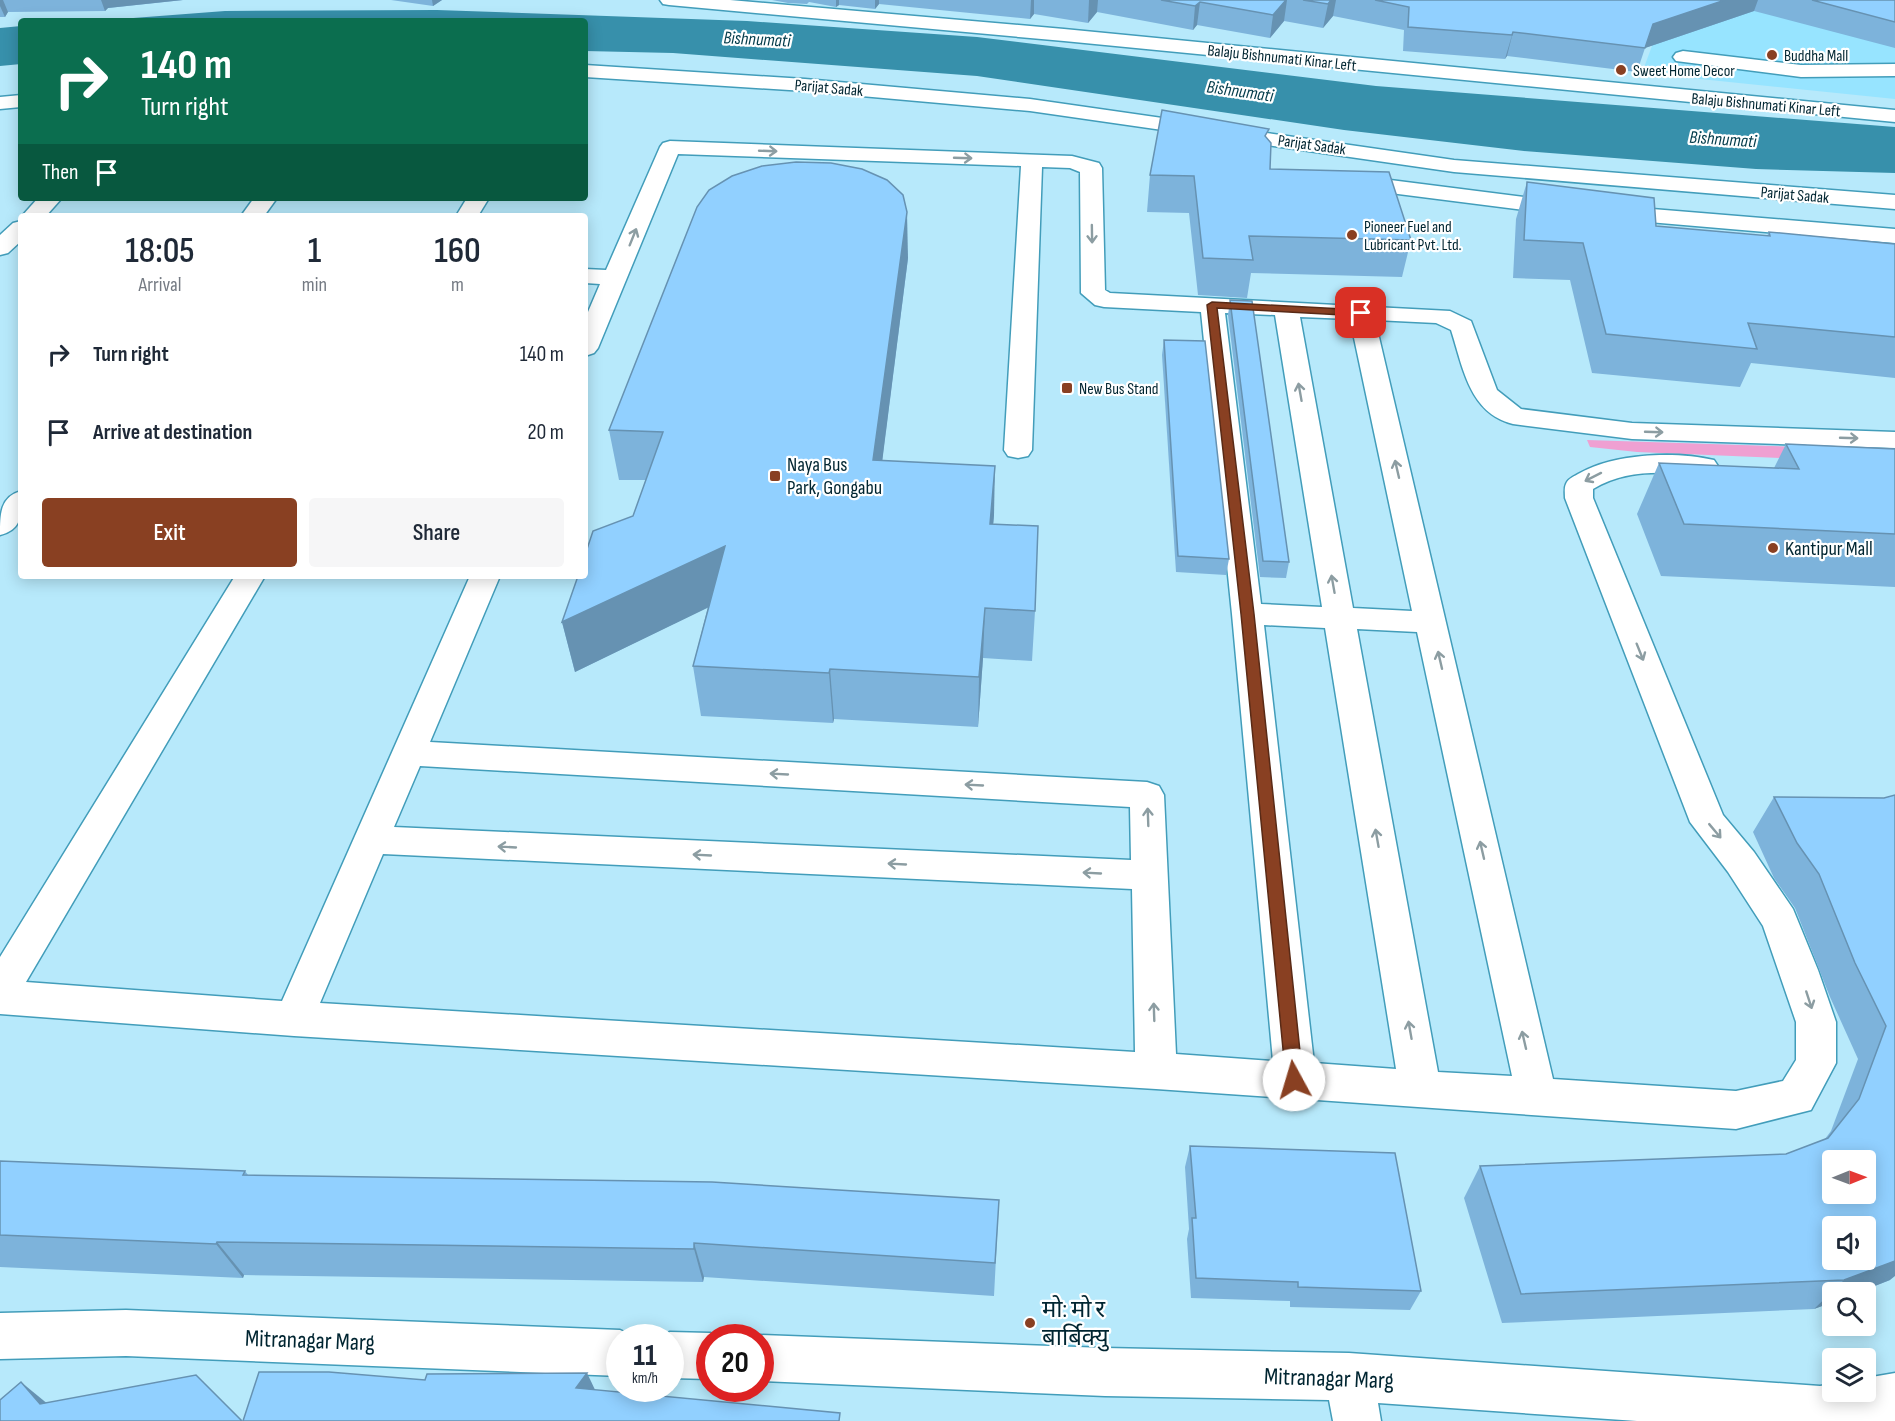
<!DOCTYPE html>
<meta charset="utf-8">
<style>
:root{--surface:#fff;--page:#f6f6f7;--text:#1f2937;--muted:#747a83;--accent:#894022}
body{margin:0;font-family:"Sofia Sans Condensed","Noto Sans Devanagari",sans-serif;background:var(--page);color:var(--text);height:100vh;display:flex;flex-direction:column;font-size:22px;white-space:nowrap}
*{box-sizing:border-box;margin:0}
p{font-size:20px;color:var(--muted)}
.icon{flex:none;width:33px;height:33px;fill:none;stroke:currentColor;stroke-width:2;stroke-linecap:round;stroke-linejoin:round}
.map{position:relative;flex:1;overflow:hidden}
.drawer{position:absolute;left:18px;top:213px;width:570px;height:366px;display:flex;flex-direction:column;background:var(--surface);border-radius:6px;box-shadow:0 3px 15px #0003}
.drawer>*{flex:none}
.guide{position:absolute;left:18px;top:18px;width:570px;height:183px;border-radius:6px;box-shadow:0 3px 15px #0003;background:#0b6e4f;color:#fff;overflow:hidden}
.needle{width:39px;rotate:89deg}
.controls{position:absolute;left:1822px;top:1150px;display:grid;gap:12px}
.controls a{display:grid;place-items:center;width:54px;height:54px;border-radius:6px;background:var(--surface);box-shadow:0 3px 15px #0003;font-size:30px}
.speed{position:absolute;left:606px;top:1324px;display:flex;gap:12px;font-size:30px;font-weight:700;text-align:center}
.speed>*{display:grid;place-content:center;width:78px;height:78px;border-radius:50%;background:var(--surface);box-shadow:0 3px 15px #0003;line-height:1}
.speed small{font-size:15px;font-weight:400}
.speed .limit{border:9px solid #d22;background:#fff;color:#111}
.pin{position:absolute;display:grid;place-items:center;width:51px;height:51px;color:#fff;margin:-26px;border-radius:12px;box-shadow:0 3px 9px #0006}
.me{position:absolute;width:66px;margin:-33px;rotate:354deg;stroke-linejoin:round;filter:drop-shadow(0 0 4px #0008)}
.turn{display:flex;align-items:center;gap:21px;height:126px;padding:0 24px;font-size:27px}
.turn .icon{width:78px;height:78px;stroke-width:2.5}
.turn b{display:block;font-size:42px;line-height:51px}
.then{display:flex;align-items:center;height:57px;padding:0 24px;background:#0003;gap:12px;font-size:22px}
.eta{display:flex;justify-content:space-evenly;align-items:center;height:102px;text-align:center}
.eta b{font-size:36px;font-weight:600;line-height:42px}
.cta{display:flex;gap:12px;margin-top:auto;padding:12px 24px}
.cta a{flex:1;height:69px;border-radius:6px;background:var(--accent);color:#fff;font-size:24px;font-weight:600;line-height:69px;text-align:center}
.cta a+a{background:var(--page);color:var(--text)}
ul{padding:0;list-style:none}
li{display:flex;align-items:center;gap:18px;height:78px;padding:0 24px}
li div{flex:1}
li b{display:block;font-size:22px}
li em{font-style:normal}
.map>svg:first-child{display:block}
.built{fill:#97e4ff}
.green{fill:#efa0d2}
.water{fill:#3790ab}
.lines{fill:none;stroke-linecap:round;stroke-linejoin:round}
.minor-casing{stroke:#429dba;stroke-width:3}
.minor{fill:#fff;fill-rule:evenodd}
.wall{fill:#7db3db}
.shaded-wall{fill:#6692b2}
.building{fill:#91d0ff;stroke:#6692b2;stroke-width:1.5;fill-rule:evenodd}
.oneway{stroke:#8c9da2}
.route{fill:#894022;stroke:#592a16;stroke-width:1.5}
.poi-dot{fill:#894022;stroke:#fff;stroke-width:2}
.labels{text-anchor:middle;stroke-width:4.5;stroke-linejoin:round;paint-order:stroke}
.far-poi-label{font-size:16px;fill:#002531;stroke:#fff;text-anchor:start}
.far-street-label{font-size:16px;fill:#002531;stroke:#fff}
.far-water-label{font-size:18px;font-style:italic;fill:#033b4a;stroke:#fff}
.poi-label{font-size:20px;fill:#002531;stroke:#fff;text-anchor:start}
.near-poi-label{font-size:24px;fill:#002531;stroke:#fff;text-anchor:start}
.near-street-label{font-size:24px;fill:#002531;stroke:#fff}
</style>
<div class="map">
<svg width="1895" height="1421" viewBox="0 0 1895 1421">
<rect width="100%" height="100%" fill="#b7e9fb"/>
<!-- built -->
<path class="built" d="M1719,0H1895V99L1642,73L1656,35Z"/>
<!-- green -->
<path class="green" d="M1587,440L1895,450V463L1637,452L1590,447Z"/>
<!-- water -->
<g class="water">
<path d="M437,10L747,21L977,37L1376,86L1895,127V173L1756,169L1524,151L1344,130L977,76L673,53L585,51V21H94L225,11Z"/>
<path d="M21,26V64L0,66V28Z"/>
</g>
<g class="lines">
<!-- minor casing -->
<g class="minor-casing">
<g id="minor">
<path d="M660,0H730L1064,29L1895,110V122L1064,41L669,5L663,4Z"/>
<path d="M1683,51L1801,65L1895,64V76L1801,77L1676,61L1673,57L1676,53Z"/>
<path d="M585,65L805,79L1030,99L1454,160L1895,195V209L1454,172L1030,111L805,91L585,77Z"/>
<path d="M21,95V107L0,109V97Z"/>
<path d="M670,141L1072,156L1099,163L1102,168L1105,290L1110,293L1450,311L1471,321L1497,390L1521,409L1632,423L1895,432V448L1632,439L1513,424C1469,413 1463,367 1451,330L1436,323L1375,320L1553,1079L1736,1091L1783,1081L1796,1060V1022L1763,926L1728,872L1690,822L1565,498C1565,494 1564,488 1566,484C1568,478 1575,476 1580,473C1615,453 1676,451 1714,460L1718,466L1714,472C1700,475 1686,473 1671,473C1643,472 1618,474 1593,489V498L1723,815L1754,852L1793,909L1818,970L1836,1022V1063L1811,1110L1736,1129L1156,1089L294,1036L0,1014V957L235,576H265L26,982L282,1001L470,576H500L430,742L1147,782L1159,786L1164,795L1176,1054L1273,1061L1232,614L1201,312L1104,307L1095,305L1081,293L1080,172L1070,168L1042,167L1032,450L1028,456L1018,458L1008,456L1004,450L1021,166L678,154L598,348L594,353L585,356V319L600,284L585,283V269L606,270L660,147L663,143ZM1225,313L1275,315L1322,607L1261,604ZM1300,317L1350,319L1412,611L1353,608ZM1264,625L1325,628L1396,1069L1314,1063ZM1357,629L1417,632L1512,1076L1438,1072ZM420,766L1130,807L1131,860L394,827ZM383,854L1132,889L1135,1052L320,1003Z"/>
<path d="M1351,175L1555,201L1895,229V243L1555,214L1343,187L1340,182L1343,177Z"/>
<path d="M38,198H62L46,216H22Z"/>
<path d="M254,198H277L264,216H241Z"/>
<path d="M467,198H489L478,216H456Z"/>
<path d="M21,221V241L8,253L0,255V235L13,223Z"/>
<path d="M21,491C21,512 24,529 0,535C0,514 0,497 21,491Z"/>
<path d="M126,1310L620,1330L637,1338H620V1376L126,1356L0,1359V1313Z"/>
<path d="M670,1332L710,1333L723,1338H710V1379L670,1378V1338H655Z"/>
<path d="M760,1335L1105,1348L1349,1353L1820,1386L1833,1384V1392H1866V1378L1895,1373V1421H1637L1378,1403L1381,1421H1333L1329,1400L1105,1396L760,1381V1338H752Z"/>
</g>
</g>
<!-- minor -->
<use href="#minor" class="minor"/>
</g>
<!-- wall -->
<g class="wall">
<path d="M0,0H183L108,8L105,11L8,12L5,17H0Z"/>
<path d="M391,0H442L433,6Z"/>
<path d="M772,0H1895V48L1754,11L1645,48L1637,72L1507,56L1505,59L1403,51L1404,30L1333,16L1323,28L1284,21L1270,38L1197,25L1193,30L1097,12L1088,23L1034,14L1030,19L879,4L875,9L839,5L836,7L809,2L807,4L788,3Z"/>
<path d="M1267,139L1270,169L1411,240L1402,277L1251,273L1247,298L1198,295L1189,213L1147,212L1150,175Z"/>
<path d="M1527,182L1656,226L1767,236L1769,232L1895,244V378L1751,363L1740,387L1592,373L1570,280L1513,278L1516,219Z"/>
<path d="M908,258L882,461L994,515L993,524L1035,611L1032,661L983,658L978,727L834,719L833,723L701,716L693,666L708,607L575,672L562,622L633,516L646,480H619L609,430Z"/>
<path d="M1230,300L1289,562L1286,578L1260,577L1228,315Z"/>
<path d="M1164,340L1229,559L1226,575L1176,572L1162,355Z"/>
<path d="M1786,444L1895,449V587L1661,576L1637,514L1659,463L1774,468Z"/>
<path d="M1774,797L1884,798L1890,1280L1857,1293H1833V1302L1814,1309L1502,1323L1464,1198L1480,1166L1786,1154L1825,1139L1831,1131L1858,1059L1830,997L1795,908L1774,878L1753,832Z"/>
<path d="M1190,1146L1421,1291L1410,1310L1290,1307V1301L1191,1298L1187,1239L1189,1229L1185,1167Z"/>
<path d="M0,1161L245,1171L248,1175L999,1200L994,1296L704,1277L703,1282L244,1275L243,1278L0,1267Z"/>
</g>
<!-- shaded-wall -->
<g class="shaded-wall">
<path d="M0,0H3L8,12L5,17L0,6Z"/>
<path d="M101,0H183L108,8L105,11Z"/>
<path d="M432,0H442L433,6Z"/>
<path d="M836,0H839V5L836,7Z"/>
<path d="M875,0H879V4L875,9Z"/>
<path d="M1031,0H1034V14L1030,19Z"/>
<path d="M1089,0H1098L1097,12L1088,23Z"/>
<path d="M1286,0H1287L1284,21L1270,38L1273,15Z"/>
<path d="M1331,0H1336L1333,16L1323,28L1328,4Z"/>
<path d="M1725,0H1758L1754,11L1645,48L1637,72L1653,24Z"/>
<path d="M1200,2L1197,25L1193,30L1195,6Z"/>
<path d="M1513,32L1507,56L1505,59L1512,35Z"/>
<path d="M907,212L908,258L876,510L873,460Z"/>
<path d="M995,466L994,515L989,574L990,524Z"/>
<path d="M725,546L732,596L575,672L562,622Z"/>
<path d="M985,608L983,658L978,727L979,677Z"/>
<path d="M830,669L834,719L833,723L829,673Z"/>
<path d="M217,1242L244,1275L243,1278L216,1244Z"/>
<path d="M694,1243L704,1277L703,1282L694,1249Z"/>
<path d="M1895,1261V1276L1890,1280L1857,1293H1833V1302L1814,1309L1844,1280Z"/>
<path d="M587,1373L598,1396L576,1388Z"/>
<path d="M21,1382L49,1405L40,1404Z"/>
</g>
<!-- building -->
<g class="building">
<path d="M1161,0H1286L1273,15L1200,2L1195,6Z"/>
<path d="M1303,0H1331L1328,4Z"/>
<path d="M1375,0H1725L1653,24L1645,48L1513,32L1512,35L1408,27L1409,7Z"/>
<path d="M1812,0H1895V22Z"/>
<path d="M1162,110L1269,129L1265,136L1271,143L1270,169L1389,172L1411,240L1249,236L1253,260L1203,258L1194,176L1150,175Z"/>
<path d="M796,162L831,163L862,169L887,180L903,195L907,212L873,460L995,466L990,524L1038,526L1035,611L985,608L979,677L830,669L829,673L693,666L725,546L562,622L578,576H585V555L593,531L633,516L663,432L609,430L697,207L709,190L732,176L762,166Z"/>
<path d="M1527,182L1654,198L1656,226L1770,236L1769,232L1895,244V337L1748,323L1757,349L1606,334L1583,243L1524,240Z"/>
<path d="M1230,300L1252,301L1289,562L1263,561Z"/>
<path d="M1164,340L1205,341L1229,559L1178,556Z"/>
<path d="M1786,444L1895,449V534L1684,524L1659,463L1799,469Z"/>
<path d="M1895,795V1261L1844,1280L1521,1294L1480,1166L1786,1154L1828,1138L1859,1099L1886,1026L1855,963L1819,874L1797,843L1774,797L1884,798ZM1833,1161H1866V1194H1833ZM1833,1227H1866V1260H1833Z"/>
<path d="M1190,1146L1395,1153L1421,1291L1298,1287V1282L1196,1278L1192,1218H1196Z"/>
<path d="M0,1161L245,1171L243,1175L712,1182L999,1200L995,1263L694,1243V1249L217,1242L216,1244L0,1235Z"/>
<path d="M259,1372H329L425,1380L427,1374L587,1373L576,1388L840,1413L839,1421H243Z"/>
<path d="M196,1375L242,1421H0V1400L21,1382L40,1404Z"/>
</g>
<!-- one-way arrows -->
<defs><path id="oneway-shaft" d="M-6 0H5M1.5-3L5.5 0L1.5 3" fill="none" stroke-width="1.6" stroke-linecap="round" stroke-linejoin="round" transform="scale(1.5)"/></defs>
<g class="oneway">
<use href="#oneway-shaft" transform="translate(768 151) rotate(2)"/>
<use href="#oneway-shaft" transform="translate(963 158) rotate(2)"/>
<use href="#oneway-shaft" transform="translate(1092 234) rotate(89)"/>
<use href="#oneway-shaft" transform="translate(633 237) rotate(-68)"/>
<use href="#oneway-shaft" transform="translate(1300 392) rotate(-100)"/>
<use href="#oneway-shaft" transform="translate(1654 432) rotate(2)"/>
<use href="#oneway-shaft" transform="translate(1849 438) rotate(2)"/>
<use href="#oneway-shaft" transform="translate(1397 469) rotate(-103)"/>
<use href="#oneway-shaft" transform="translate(1593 477) rotate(153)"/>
<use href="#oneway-shaft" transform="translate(1333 584) rotate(-100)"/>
<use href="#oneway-shaft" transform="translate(1640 652) rotate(68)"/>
<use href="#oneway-shaft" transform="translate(1440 660) rotate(-103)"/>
<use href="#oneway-shaft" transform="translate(779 774) rotate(-177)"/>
<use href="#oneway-shaft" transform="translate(974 785) rotate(-177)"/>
<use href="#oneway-shaft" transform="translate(1148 817) rotate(-92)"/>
<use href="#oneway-shaft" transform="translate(1715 831) rotate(50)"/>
<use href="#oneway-shaft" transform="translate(1377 838) rotate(-100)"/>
<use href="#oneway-shaft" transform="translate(507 847) rotate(-177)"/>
<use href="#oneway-shaft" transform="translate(1482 850) rotate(-103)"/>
<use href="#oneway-shaft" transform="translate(702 855) rotate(-177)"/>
<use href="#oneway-shaft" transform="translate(897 864) rotate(-177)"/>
<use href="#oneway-shaft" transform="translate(1092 873) rotate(-177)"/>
<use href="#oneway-shaft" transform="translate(1809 1000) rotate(72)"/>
<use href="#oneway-shaft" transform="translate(1154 1012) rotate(-92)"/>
<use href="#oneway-shaft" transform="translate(1410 1030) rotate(-100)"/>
<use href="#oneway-shaft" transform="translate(1524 1040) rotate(-103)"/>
</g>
<!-- route -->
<path class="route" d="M1212,302L1361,310L1366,313L1361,316L1217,308L1254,614L1303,1080L1300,1085L1294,1087L1289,1085L1286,1080L1241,614L1207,305Z"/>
<!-- markers -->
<g class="poi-dot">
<circle cx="1772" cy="55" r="6"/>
<circle cx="1621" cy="70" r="6"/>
<circle cx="1352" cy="235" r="6"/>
<rect x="1061" y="382" width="12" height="12" rx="3"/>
<rect x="769" y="470" width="12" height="12" rx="3"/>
<circle cx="1773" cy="548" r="6"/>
<circle cx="1030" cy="1323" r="6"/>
</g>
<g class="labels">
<!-- far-poi labels -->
<g class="far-poi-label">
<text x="1784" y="61">Buddha Mall</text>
<text x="1633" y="76">Sweet Home Decor</text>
<text x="1364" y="232">Pioneer Fuel and<tspan x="1364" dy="18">Lubricant Pvt. Ltd.</tspan></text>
<text x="1079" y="394">New Bus Stand</text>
</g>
<!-- far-street labels -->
<g class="far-street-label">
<text transform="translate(1282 57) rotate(6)" y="6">Balaju Bishnumati Kinar Left</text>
<text transform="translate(829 87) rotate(5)" y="6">Parijat Sadak</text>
<text transform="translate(1766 104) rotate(5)" y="6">Balaju Bishnumati Kinar Left</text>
<text transform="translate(1312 144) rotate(8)" y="6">Parijat Sadak</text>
<text transform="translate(1795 194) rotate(5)" y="6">Parijat Sadak</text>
</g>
<!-- far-water labels -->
<g class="far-water-label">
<text transform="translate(757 39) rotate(3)" y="6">Bishnumati</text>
<text transform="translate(1240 91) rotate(8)" y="6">Bishnumati</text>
<text transform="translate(1723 139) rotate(4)" y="6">Bishnumati</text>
</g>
<!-- poi labels -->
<g class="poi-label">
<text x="787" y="471">Naya Bus<tspan x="787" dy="23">Park, Gongabu</tspan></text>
<text x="1785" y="555">Kantipur Mall</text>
</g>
<!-- near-poi labels -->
<g class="near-poi-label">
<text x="1042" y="1317">मो: मो र<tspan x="1042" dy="28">बार्बिक्यु</tspan></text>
</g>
<!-- near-street labels -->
<g class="near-street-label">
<text transform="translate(310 1340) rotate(2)" y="8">Mitranagar Marg</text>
<text transform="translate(1329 1378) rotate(2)" y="8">Mitranagar Marg</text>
</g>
</g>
</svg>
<div class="controls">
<a><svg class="needle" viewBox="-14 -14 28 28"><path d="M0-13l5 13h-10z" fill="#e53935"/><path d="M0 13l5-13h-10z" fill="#747a83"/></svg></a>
<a><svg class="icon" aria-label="sound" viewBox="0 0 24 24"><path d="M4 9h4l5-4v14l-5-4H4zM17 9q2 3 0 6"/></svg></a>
<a><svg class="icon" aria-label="search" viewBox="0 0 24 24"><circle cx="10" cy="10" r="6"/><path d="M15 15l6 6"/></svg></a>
<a><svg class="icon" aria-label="layers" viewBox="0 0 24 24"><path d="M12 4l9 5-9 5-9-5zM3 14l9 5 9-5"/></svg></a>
</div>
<div class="speed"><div>11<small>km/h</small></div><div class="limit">20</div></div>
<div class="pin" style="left:1361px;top:313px;background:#d93025"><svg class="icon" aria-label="arrive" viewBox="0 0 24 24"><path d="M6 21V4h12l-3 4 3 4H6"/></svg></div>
<svg class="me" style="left:1294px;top:1080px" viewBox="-20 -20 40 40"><circle r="19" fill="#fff"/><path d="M0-13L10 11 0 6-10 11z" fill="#894022"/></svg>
<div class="guide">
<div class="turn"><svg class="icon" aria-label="right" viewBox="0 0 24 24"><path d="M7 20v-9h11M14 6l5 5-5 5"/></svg><div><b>140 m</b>Turn right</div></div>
<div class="then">Then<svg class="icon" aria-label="arrive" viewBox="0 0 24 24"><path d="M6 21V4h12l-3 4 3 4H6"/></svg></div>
</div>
<section class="drawer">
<div class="eta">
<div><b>18:05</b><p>Arrival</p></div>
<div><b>1</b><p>min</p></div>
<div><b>160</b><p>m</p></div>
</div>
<ul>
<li><svg class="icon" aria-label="right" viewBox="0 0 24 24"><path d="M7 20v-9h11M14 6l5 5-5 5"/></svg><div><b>Turn right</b></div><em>140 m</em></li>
<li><svg class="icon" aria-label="arrive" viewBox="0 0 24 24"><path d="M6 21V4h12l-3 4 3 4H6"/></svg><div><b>Arrive at destination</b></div><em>20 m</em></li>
</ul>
<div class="cta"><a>Exit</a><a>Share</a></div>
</section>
</div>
